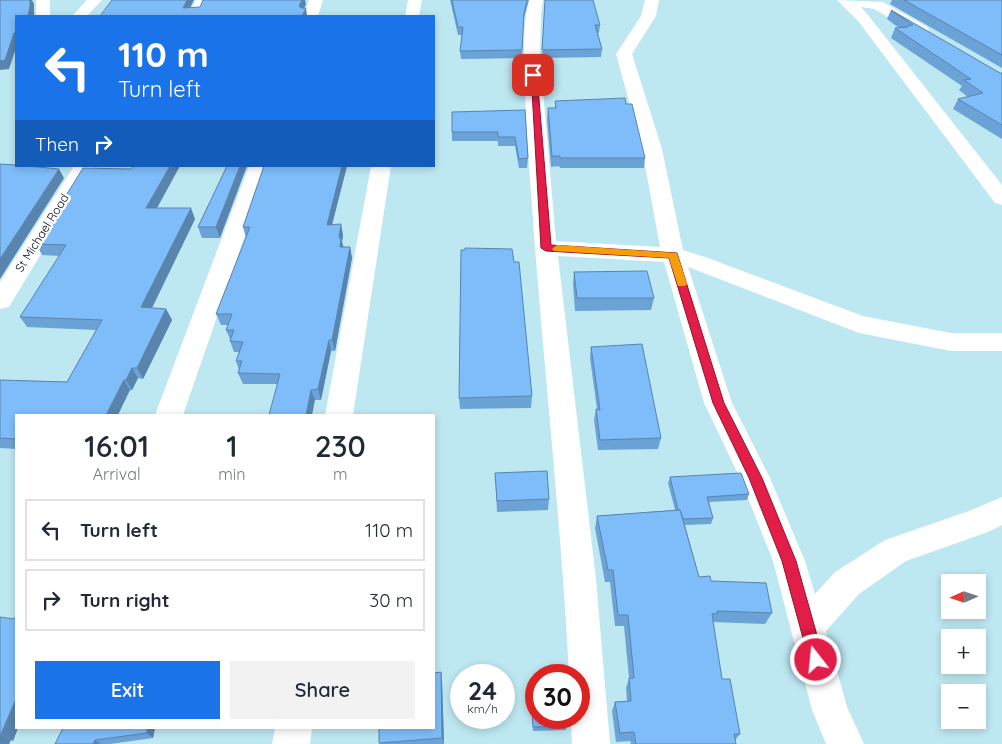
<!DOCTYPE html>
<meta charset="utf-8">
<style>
:root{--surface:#fff;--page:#f2f2f3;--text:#1f2937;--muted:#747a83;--line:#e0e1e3;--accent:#1a73e8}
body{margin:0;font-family:Quicksand,sans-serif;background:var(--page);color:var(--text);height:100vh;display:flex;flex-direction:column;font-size:19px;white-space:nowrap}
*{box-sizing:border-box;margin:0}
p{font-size:16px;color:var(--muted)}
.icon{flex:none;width:28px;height:28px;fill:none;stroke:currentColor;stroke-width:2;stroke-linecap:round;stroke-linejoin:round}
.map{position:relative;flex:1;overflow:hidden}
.panel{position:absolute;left:15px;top:414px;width:420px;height:315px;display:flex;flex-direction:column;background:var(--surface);border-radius:0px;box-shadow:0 2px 8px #0003}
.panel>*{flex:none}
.guide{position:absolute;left:15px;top:15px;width:420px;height:152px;border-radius:0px;box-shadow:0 2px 8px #0003;background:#1a73e8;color:#fff;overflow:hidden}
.needle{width:32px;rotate:267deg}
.fabs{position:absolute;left:941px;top:574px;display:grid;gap:10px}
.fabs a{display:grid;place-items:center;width:45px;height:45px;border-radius:0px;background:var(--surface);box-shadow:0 2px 8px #0003;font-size:25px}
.speed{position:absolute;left:450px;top:664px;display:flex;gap:10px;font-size:25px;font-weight:700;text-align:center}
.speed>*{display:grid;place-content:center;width:65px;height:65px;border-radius:50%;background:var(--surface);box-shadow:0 2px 8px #0003;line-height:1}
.speed small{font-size:12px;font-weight:400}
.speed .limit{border:8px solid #d22;background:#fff;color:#111}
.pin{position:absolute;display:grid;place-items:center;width:42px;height:42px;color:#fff;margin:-21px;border-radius:10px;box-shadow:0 2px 8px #0006}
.me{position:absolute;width:55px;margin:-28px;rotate:344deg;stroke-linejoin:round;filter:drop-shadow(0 0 4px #0008)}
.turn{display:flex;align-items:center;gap:18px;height:105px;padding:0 20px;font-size:22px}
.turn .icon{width:65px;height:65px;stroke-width:2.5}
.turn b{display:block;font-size:35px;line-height:42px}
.then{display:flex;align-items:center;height:48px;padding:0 20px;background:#0003;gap:10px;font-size:19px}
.eta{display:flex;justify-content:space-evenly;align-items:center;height:85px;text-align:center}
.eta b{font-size:30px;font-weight:600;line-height:35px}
.cta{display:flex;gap:10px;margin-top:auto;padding:10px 20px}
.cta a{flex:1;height:58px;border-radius:0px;background:var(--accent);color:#fff;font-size:20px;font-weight:600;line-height:58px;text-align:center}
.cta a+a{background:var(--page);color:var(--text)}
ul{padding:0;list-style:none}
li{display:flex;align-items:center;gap:15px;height:62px;margin:0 10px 8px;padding:0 10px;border:2px solid var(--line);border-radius:0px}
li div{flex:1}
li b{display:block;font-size:19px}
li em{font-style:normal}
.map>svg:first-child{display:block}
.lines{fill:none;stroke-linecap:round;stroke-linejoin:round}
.street{fill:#fff;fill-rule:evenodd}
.wall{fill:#6ca3d6}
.shaded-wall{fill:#5884ae}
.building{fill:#7ebdf9;stroke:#5884ae}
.route{fill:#e11d48;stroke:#92132f}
.slow{fill:#f59e0b}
.labels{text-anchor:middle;stroke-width:5;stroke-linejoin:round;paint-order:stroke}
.street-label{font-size:12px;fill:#020f12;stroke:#fff}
</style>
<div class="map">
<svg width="1002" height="744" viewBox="0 0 1002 744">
<rect width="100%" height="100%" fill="#bde7f1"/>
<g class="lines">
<!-- street -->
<g class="street">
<rect x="36" y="0" width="14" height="16"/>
<path d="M87,0H102L87,16H72Z"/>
<path d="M196,0H210L201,16H187Z"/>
<path d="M309,0H323L318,16H303Z"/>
<path d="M408,0H422L419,16H405Z"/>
<path d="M529,0H543L541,14L540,56L556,241L660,247L642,149L616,54L641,16L645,0H659L656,16L632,54L662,149L683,250L708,258L863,316L951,333H1002V351H951L859,333L688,267L732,403L770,478L805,561L815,594L835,572L885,540L969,511L1002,497V525L988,532L906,561L859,594L826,631L847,707L864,744H826L812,710L773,561L740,478L704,403L664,262L558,256L596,579L610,744H572L571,718H579V675H569C561,519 543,363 532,207C529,167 526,127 525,87C524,58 522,28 529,0Z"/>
<path d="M837,0L883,2L927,27L929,30L927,33H915L874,9L861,7L868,15L1002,185V205L995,203L858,21Z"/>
<path d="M74,166H94L9,307L0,309V282Z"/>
<path d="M249,166H269L183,415H155Z"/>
<path d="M371,166H391L353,415H325Z"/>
<path d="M275,728H312L310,744H272Z"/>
</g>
</g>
<!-- wall -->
<g class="wall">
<path d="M450,0H529L523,21L522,58L461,59L460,51L462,35H458Z"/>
<path d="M545,0L600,25L599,33H598L602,49L601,57L542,58Z"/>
<path d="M892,0H1002V68L890,4Z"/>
<path d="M891,10L1000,73H1002V139L953,109L958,99L968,97L959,90L962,86L891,38L895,28H899L887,19Z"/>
<path d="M555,101L626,104L645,158L644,168H560L559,166L551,167L547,119L548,108H555Z"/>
<path d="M525,110L528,158L527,168H519L515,146H498V141H452V132Z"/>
<path d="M227,166L220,238H202L198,227Z"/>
<path d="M264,166H347L332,225L343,235L342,242L343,247H350L352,258L335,351H331L321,400H315L277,384H243L238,373L239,370L236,361L239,352H234L230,341V339L226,330L228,325H221L216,314L246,238L243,227Z"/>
<path d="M131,169L157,208L195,219L152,308L166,309L172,320L143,379L138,378L132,390L16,415V449L0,448V380L67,382L96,330L27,327L20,317L60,256L42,255L36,244Z"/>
<path d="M514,262L532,396L531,408L460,409L459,398Z"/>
<path d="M574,272L654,298L651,310L575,311L573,284Z"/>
<path d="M591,347L661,438L658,449L598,450L594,420L596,409H597L590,358Z"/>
<path d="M495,473L549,499L548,510L497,512Z"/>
<path d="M670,477L749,494L747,500L709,502L713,518L711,524L685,525L699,577L711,581L772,613L765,624L713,622L722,679L740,734L735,740L736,744H631L630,741L616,742L612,711L615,702L627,701L626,688L629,678L624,626H615L610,582H605L595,528L597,516L675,510L668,483Z"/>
<path d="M0,617L16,728H18L13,741L11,740L9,744H0Z"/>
<path d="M441,672L442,681L444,744H379Z"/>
<path d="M530,681L567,726L566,730L533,731Z"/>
<path d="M63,728H155L153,738L110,744H55Z"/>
</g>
<!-- shaded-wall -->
<g class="shaded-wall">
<path d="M30,0H32L34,4V16H28Z"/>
<path d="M187,0H194L186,16L183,8Z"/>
<path d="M302,0H305L306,4L301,15L299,6Z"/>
<path d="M306,8L307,16H302Z"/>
<path d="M14,33H16V48L9,69L0,70V61Z"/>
<path d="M170,166H180L151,219L146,208Z"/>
<path d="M240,166H247L220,238L216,227Z"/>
<path d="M342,166H347L329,236L327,225Z"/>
<path d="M59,169L64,178L0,279V259Z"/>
<path d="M191,208L195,219L147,318L141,307Z"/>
<path d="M341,224L343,235L342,242L344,248L342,258L339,238Z"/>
<path d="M350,247L352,258L335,351L332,340Z"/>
<path d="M166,309L172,320L143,379L137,368Z"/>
<path d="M329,340L331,351L321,400L318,389Z"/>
<path d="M132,368L138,378L132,390L126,380Z"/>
<path d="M124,380L130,390L118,415H106Z"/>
<path d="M311,390L315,400L312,415H306Z"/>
<path d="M441,672L442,681L444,744L442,738Z"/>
<path d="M16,699V728H18L13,741L1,734Z"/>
<path d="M147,728H155L153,738L147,733Z"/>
<path d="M0,734L11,740L9,744H0Z"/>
<path d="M95,740L101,744H93Z"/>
</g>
<!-- building -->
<g class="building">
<path d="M0,0H30V6L28,16H16V33H14L5,60L0,61Z"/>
<path d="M112,0H187L183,8L200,7L203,0H302L299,6L301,8H306L302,16H100Z"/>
<path d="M452,0H527L524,13L522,50L460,51L463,27H458Z"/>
<path d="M545,0H593L600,25H595L602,49L542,50Z"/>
<path d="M904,0H1002V55Z"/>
<path d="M891,10L1000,73H1002V125L958,99L983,93L964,80L971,79L895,28L908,27L907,26L913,25Z"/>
<path d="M625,98L626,104H632L645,158H560V156H552L548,108H556L555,101Z"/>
<path d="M525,110L528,158L519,159L515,137H498V132H452V112Z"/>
<path d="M0,164L16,165V166H28L59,169L0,259Z"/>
<path d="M133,166H170L146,208H191L141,307L166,309L137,368H132L126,380H124L106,415H16V439L0,438V380L67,382L102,320L20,317L66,245L36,244L83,168L131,169Z"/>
<path d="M227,166H240L216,227H198Z"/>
<path d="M264,166H342L327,225L341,224L339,238H341L340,247H350L332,340H329L318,389L311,390L306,415H269L280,374L238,373L242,361H236L243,342L230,341L234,330H226L232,314H216L250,227H243Z"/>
<path d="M465,248L512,249L514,262H519L532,396L459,398L461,250H465Z"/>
<path d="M647,271L654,298H577L574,272Z"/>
<path d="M642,344L661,438L600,440L596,409L600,410L591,347Z"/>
<path d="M547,471L549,499L497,501L495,473Z"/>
<path d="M741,473L749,494L707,497L713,518L683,519L680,510H678L670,477Z"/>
<path d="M680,510L699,577L710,576L711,581L766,583L772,613L717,611L718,613L712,614L722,679H730L740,734H734L736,744H636L634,732L620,733L615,702L631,701L629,678H634L628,615H618L613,570H608L597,516Z"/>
<path d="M16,616V699L1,734H0V617L14,619Z"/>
<path d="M441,672L442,738L379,743V728H434V673Z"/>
<path d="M530,681H536V718H566L567,726L533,727Z"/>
<path d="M63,728H147V733L95,740L93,744H55Z"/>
</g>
<!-- route -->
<path class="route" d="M531,73L537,75L551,245L677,253L724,403L762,478L796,561L824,660L822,666L816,668L811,666L809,660L782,561L749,478L713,403L669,258L546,251L541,248Z"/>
<!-- slow -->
<path class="slow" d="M557,245L677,253L687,284L685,286H678L669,258L554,251L552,249Z"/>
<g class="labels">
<!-- street labels -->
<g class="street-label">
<text transform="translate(42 233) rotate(-58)" y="4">St Michael Road</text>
</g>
</g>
</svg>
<div class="fabs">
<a><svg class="needle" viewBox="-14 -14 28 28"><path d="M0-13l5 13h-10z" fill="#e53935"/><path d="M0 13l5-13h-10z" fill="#747a83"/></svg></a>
<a>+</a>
<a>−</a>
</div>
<div class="speed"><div>24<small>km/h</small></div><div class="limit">30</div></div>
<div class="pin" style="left:533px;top:75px;background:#d93025"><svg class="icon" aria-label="arrive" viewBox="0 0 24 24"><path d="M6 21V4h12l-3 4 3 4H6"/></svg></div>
<svg class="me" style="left:816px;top:660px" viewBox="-20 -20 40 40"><circle r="17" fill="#e11d48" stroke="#fff" stroke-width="3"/><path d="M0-11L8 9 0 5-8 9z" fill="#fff"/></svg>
<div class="guide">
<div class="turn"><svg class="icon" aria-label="left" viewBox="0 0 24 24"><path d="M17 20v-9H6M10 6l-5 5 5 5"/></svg><div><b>110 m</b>Turn left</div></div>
<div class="then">Then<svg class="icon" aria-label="right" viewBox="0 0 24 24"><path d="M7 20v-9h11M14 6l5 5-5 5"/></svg></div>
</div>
<section class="panel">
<div class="eta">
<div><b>16:01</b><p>Arrival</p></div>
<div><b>1</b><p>min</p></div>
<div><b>230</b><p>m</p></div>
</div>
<ul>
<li><svg class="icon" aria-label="left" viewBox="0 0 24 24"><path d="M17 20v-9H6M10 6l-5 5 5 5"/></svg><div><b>Turn left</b></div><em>110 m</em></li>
<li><svg class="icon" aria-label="right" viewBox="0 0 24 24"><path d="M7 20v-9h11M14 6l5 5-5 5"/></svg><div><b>Turn right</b></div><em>30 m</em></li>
</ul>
<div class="cta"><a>Exit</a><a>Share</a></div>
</section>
</div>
